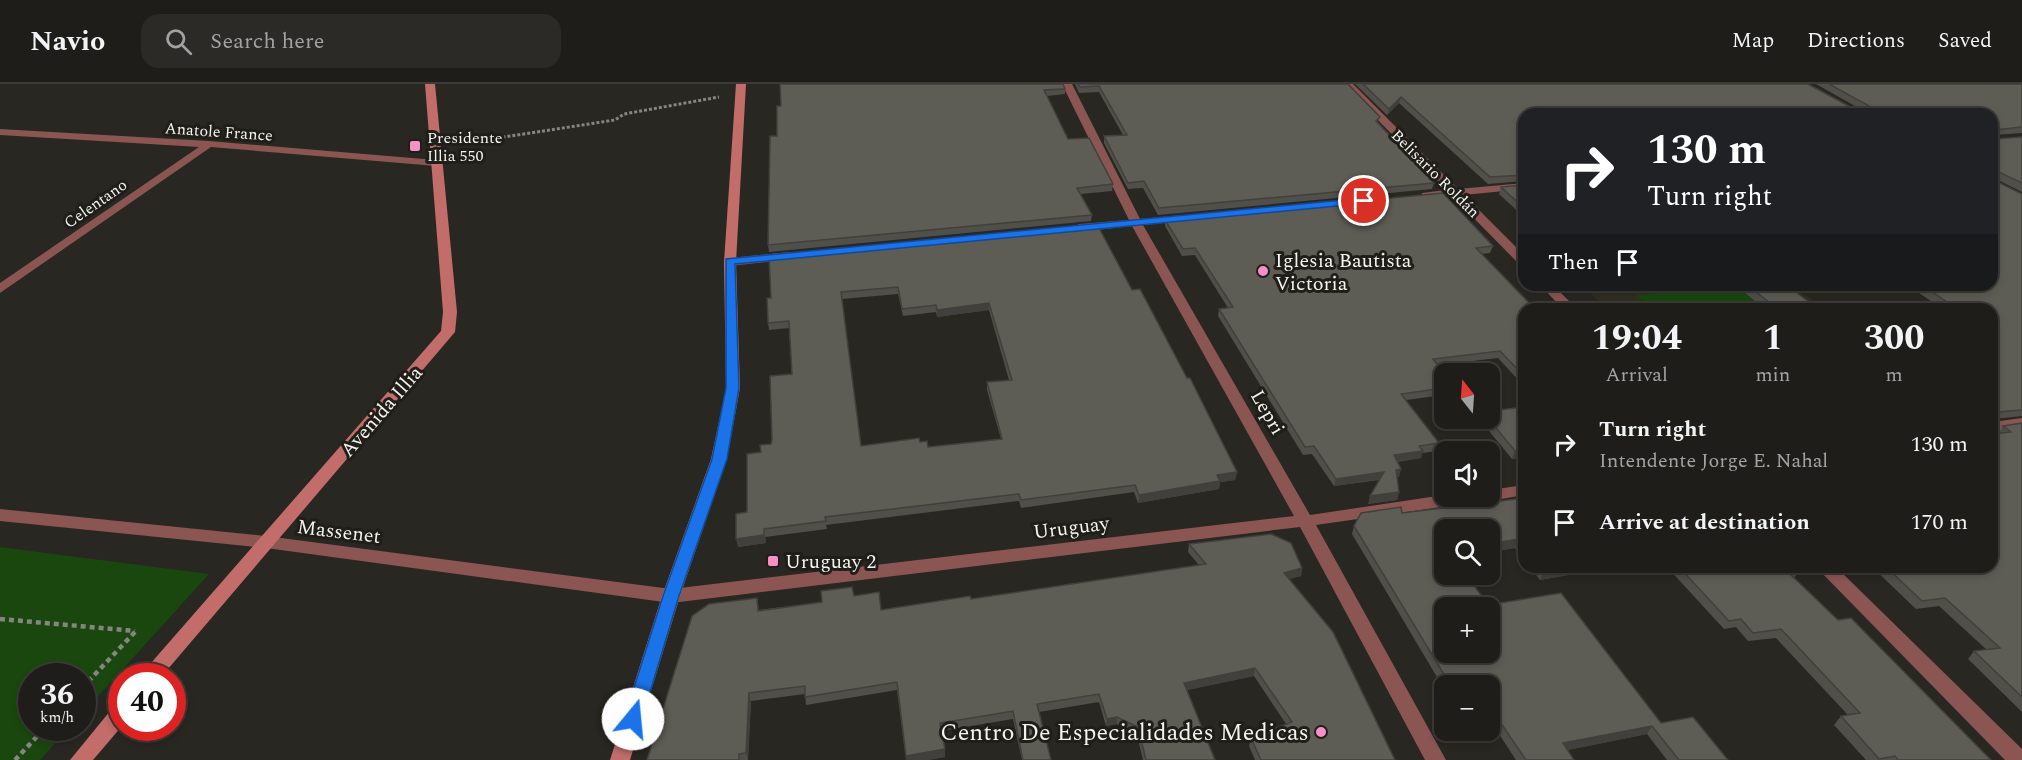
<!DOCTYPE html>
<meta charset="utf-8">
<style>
:root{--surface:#1e1d19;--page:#2b2a26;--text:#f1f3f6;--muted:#a1a2a2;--line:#3c3b38}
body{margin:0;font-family:Spectral,serif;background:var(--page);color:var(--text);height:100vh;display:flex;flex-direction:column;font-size:22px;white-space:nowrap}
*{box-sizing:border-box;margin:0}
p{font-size:20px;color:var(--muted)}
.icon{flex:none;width:33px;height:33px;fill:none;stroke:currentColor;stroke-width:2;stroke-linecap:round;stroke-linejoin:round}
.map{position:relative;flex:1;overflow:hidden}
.drawer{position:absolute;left:1518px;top:219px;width:480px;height:270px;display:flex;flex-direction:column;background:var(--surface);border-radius:18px;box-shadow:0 3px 9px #0003,0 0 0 2px var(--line)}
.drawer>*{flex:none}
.hud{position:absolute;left:1518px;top:24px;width:480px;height:183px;border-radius:18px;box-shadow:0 3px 9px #0003,0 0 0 2px var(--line);background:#202124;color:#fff;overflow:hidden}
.needle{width:39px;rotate:343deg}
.tools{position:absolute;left:1434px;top:279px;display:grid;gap:12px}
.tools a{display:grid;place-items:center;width:66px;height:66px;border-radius:12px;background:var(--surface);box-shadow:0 3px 9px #0003,0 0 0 2px var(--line);font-size:30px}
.speed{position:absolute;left:18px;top:579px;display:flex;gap:12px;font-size:30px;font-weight:700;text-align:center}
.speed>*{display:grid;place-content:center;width:78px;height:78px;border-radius:50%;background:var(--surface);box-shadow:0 3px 9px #0003,0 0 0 2px var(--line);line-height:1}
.speed small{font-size:15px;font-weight:400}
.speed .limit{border:9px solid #d22;background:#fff;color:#111}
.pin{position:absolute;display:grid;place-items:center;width:51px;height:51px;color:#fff;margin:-26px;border:3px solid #fff;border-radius:50%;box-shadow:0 2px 6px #0007}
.me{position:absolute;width:66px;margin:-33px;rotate:17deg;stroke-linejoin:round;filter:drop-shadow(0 0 4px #0008)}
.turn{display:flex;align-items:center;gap:21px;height:126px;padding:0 30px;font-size:27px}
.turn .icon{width:78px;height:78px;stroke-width:2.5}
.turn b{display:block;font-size:42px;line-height:51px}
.then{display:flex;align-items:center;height:57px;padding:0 30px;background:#0003;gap:12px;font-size:22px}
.eta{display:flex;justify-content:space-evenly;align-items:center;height:102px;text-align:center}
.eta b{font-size:36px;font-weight:700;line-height:42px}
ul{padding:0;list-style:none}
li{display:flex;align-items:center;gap:18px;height:78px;padding:0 30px}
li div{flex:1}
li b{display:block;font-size:22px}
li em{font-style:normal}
header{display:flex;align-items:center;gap:36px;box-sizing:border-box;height:84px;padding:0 30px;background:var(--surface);border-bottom:2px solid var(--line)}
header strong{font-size:28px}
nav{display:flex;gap:33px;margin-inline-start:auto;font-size:21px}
.search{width:420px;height:54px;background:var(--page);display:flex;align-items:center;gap:15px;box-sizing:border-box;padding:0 21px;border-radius:18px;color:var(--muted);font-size:22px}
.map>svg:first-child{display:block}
.built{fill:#312f23}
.green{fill:#19470e}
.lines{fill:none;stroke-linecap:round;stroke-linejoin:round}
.path-far1{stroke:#868580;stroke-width:3;stroke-dasharray:3 2;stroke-linecap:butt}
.path{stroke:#868580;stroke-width:4.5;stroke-dasharray:5 4;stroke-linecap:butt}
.street{fill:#8b5552;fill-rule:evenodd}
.secondary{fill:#c36d6a;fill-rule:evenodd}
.wall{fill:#504f49;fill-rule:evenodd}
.shaded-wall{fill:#41403c}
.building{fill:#5d5c55;stroke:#41403c;stroke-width:1.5;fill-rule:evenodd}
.route{fill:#1a73e8;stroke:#114b97;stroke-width:1.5}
.poi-dot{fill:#f98fc9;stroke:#1f1e18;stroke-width:2}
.labels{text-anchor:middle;stroke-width:6;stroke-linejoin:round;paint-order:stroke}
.far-street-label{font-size:16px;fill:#f3f3ef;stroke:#1f1e18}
.far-poi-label{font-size:16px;fill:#f3f3ef;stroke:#1f1e18;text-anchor:start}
.poi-label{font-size:20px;fill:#f3f3ef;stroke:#1f1e18;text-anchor:start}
.street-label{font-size:20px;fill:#f3f3ef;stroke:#1f1e18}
.near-poi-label{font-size:24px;fill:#f3f3ef;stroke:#1f1e18;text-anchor:end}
</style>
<header>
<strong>Navio</strong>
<div class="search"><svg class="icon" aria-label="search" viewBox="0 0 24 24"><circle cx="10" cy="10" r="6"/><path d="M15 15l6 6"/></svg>Search here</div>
<nav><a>Map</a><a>Directions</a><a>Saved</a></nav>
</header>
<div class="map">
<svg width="2022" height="676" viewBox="0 0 2022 676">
<rect width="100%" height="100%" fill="#282721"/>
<!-- built -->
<path class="built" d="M1582,201H1792L1825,225H1607Z"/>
<!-- green -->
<g class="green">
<path d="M1735,201L1765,225H1652L1636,211Z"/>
<path d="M0,463L209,490L83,629L82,592H32V644H69L40,676H0Z"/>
</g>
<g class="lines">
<!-- path-far1 -->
<path class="path-far1" d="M458,60L615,36L624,30L719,13"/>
<!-- path -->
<g class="path">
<path d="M0,535L135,547"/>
<path d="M82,604L135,548"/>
<path d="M15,676L45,644"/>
</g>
<!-- street -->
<g class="street">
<path d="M1062,0H1072L1140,135L1184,131L1190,134L1184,137L1143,141L1310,431L1444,411L1490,412V406L1524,401V411L1490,417L1483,413L1476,418L1316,441L1446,676H1425L1300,443L671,519L266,464L0,437V425L266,452L671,505L1294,432L1132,142L1079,148L1073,144L1079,140L1129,136Z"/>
<path d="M1343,0H1353L1458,105L1524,99V105L1464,111L1524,171V182L1520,181L1452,112L1422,113V109L1446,106Z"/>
<path d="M0,45L209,57L436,76L441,79L436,82L211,63L0,209V199L199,63L0,51Z"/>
<path d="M789,168L795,172L793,175L730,182L724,178L730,174Z"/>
<path d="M1540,201H1553L1577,225H1563Z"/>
<path d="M2022,334V344L1992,348V338Z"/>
<path d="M1816,483H1836L2022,665V676H2005Z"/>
</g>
<!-- secondary -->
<g class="secondary">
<path d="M425,0H435L457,228L455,248L162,592H142L144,587L441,247L443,228Z"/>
<path d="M736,0H746L736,178L740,304L727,375L680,512L630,676H610L662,512L711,375L726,304L724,178Z"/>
<path d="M122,619V642L93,676H70L115,621Z"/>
</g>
</g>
<!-- wall -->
<g class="wall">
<path d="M1075,0H1348L1379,39L1434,99L1432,105L1158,131L1143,104L1128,105L1104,59V52L1123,51L1099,8L1079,9Z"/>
<path d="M1355,0H1808L1856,26H1862L1816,0H2022V49L1995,51L1994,55L2022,53V108L1994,94V96L2022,110V332L1995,335L1992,341V225L1940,223L1907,201H1992V30H1524V97L1488,100L1399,19L1387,31Z"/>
<path d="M1065,5V10L1047,12L1068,55L1113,100L1112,107L1081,110L1092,131L1091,137L769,168L768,161L777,52L781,22Z"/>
<path d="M1524,101V133L1499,110L1501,103Z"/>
<path d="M1165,136L1493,162L1490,169L1482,170L1524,225V302L1498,274L1439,281L1444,290V311L1406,316L1439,359L1437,367L1422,369L1421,374L1397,378L1399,393H1397L1399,408L1397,416L1368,420L1379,396L1334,402L1312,370L1303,371L1218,232L1219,225L1228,224L1195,171L1182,172L1165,142Z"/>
<path d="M769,174L1132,206L1237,388L1235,396L1220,398L1219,405L1138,419L1134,408L1021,424L1019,417L826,441L827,445L765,453L766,459L738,463L761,368L771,360L792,290L789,244L769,246L768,239L771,214ZM898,210L903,232L936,228L937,233L989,226L1009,296L987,298V306L1001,355L928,363L920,358L861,362L842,215Z"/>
<path d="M1741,201H1787L1818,225H1765L1740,205Z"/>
<path d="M1480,334H1490L1524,373L1512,375L1480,336Z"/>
<path d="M2022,339V628L1968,575L1974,567L1987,566L1939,522L1916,525L1872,483H1992L1998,350L2003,342Z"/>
<path d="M1524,414V476L1515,464L1490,468V446H1444V490L1661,639L1728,676H1667L1647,650L1567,666L1574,676H1516L1493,641L1490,602H1444V605L1352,450L1354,442L1402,429Z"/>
<path d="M1189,460L1302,484L1301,492L1289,495L1395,676H1255L1249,662L1251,654L1286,640L1254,592L1187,606L1215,676H1143L1137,651L1117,640L1106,642L1099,618L1039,628L1051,676H1022L1013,635L941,647L945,673L927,676H906L897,606L806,621L805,610L751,617L748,676H647L757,514L759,526L822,518L854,512L881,526L971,515L1199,481L1188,468Z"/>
<path d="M1530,483H1589L1576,485L1574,490L1540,496Z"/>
<path d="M1667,483H1796L1799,487L1794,494L1838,536L1991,676H1866L1834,641L1841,632L1848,631L1776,554L1748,557L1736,543L1724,545Z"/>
</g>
<!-- shaded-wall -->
<g class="shaded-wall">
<path d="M1401,13L1399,19L1387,31L1389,25Z"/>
<path d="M989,219V226L937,233V226Z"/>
<path d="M1524,366V373L1512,375L1515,367Z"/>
<path d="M1423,367L1421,374L1391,378L1394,371Z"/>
<path d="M1401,385L1399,393H1393L1396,386Z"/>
<path d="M1237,388L1235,396L1220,398L1219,405L1138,419L1139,411L1217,391Z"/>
<path d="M1384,388L1382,395L1334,402L1336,395Z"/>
<path d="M1399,408L1397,416L1368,420L1370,412Z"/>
<path d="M764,445L766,459L738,463L736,455Z"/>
<path d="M1518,455L1515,464L1490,468V460Z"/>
<path d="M1571,483H1589L1576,485L1574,490L1540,496L1544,488Z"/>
<path d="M1302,484L1301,492L1282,497L1284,489Z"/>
<path d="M1255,584L1254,592L1183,607L1184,599Z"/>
<path d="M749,609L751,617L748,676L746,669Z"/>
<path d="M1496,632L1493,641H1490V634Z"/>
<path d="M1117,633V640L1106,642L1107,635Z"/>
<path d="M1652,642L1647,650L1559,668L1563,659Z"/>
<path d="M945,665V673L927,676H906V672Z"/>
</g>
<!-- building -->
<g class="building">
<path d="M780,0H1063L1065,5L1044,6L1068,55L1089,54L1113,100L1077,104L1092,131L768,161L770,52H777V22H781Z"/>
<path d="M1078,0H1348L1380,33L1376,37L1434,99L1159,124L1144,97L1128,99L1104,52L1127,51L1099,2L1080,3Z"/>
<path d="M1363,0H1808L1856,26H1869L1871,23L1829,0H2022V43L1995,46L1994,55L2022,53V99L1997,87L1994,88V96L2022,110V326L1997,328L1995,336L1992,334V225H1920L1953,222L1922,201H1992V30H1524V91L1490,93L1401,13L1389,25Z"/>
<path d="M1524,101V124L1501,103Z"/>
<path d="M1443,109L1493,162L1476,164L1535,225H1524V292L1500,267L1433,275L1445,290H1444V304L1401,310L1439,359L1419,362L1423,367L1394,371L1401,385L1396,386L1399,408L1370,412L1384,388L1336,395L1314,362L1305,363L1219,225L1233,223L1195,164L1183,165L1165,136Z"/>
<path d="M1098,142L1132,206L1140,205L1187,294H1190L1237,388L1217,391L1220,397L1139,411L1135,401L1021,416L1019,410L825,433L826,437L764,445V451L736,455V430L747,428V370L761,368L760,361L771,360L772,356L770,292L792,290L789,237L768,239L767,214H771L769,174ZM898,203L902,225L936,221L937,226L989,219L1012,296L987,298L1002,355L928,363L927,357L920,358L919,354L861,362L841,208Z"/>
<path d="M1747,201H1787L1818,225H1778Z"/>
<path d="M1524,323V366L1515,367L1488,334H1490V327Z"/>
<path d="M2022,339V613L1974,567L2000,564L1945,514L1922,517L1886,483H1992V350L2011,348L2003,342Z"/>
<path d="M1524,414V463L1518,455L1490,460V446H1444V490H1466L1488,521L1561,509L1661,639L1693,633L1728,676H1679L1652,642L1563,659L1574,676H1526L1496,632L1490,634V602H1451L1354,442L1361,429L1401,423L1402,429ZM1444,524H1490V568H1444Z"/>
<path d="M1271,450L1291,459L1302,484L1284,489L1333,548L1395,676H1261L1251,654L1292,638L1255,584L1184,599L1215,676H1146L1138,643L1117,633L1107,635L1099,610L1037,620L1051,676H1023L1013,627L940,639L945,665L906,672L897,598L805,613V602L749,609L746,669L739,670V676H647L692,532L709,520L757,514L758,527L822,518L821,507L852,503L854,512L879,508L881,526L970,512L971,515L1206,480L1189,460Z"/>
<path d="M1540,483H1571L1544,488Z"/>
<path d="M1679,483H1796L1799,487L1788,488L1838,536L1851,534L1991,676H1898L1895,672L1879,675L1841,632L1860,629L1781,545L1753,549L1741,535L1729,537Z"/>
</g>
<!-- route -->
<path class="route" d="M1364,114L1368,115V119L735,180L739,304L727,375L679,512L642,635L639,640L633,643L626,640L624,635L663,512L712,375L726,304V175Z"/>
<!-- markers -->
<g class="poi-dot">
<rect x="409" y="56" width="12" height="12" rx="3"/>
<circle cx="1263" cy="187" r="6"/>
<rect x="767" y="471" width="12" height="12" rx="3"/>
<circle cx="1321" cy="648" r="6"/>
</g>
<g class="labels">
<!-- far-street labels -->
<g class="far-street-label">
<text transform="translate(219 47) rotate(4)" y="6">Anatole France</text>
<text transform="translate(1436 89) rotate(45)" y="6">Belisario Roldán</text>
<text transform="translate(95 119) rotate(-35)" y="6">Celentano</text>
</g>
<!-- far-poi labels -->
<g class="far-poi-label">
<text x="427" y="59">Presidente<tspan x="427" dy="18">Illia 550</tspan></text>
</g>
<!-- poi labels -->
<g class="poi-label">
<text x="1275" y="183">Iglesia Bautista<tspan x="1275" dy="23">Victoria</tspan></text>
<text x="785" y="484">Uruguay 2</text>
</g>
<!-- street labels -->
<g class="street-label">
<text transform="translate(381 327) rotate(-49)" y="7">Avenida Illia</text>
<text transform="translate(1268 328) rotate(60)" y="7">Lepri</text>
<text transform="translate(1071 443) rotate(-7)" y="7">Uruguay</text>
<text transform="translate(339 447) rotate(7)" y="7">Massenet</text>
</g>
<!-- near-poi labels -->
<g class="near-poi-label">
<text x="1309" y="656">Centro De Especialidades Medicas</text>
</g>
</g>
</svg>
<div class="tools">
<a><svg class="needle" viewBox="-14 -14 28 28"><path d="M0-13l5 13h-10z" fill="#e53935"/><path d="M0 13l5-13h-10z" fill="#a1a2a2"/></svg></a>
<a><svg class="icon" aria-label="sound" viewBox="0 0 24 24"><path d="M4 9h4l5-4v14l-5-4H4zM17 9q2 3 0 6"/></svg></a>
<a><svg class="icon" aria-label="search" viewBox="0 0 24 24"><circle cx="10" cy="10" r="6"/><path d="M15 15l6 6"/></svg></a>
<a>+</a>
<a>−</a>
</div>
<div class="speed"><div>36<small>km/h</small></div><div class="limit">40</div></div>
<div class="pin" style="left:1364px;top:117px;background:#d93025"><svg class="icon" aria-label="arrive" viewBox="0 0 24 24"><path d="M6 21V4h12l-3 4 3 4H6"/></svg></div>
<svg class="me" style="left:633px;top:635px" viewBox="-20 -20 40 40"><circle r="19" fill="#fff"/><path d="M0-13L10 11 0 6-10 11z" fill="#1a73e8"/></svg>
<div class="hud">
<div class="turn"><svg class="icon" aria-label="right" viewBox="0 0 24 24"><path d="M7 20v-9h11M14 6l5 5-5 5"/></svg><div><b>130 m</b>Turn right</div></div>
<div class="then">Then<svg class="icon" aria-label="arrive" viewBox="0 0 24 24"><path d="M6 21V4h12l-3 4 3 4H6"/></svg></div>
</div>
<section class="drawer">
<div class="eta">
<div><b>19:04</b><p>Arrival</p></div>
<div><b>1</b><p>min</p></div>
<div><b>300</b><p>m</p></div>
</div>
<ul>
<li><svg class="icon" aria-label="right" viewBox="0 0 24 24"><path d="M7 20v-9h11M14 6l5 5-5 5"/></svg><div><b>Turn right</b><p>Intendente Jorge E. Nahal</p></div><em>130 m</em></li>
<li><svg class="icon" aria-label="arrive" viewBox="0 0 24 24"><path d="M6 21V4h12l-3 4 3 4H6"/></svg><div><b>Arrive at destination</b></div><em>170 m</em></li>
</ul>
</section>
</div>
